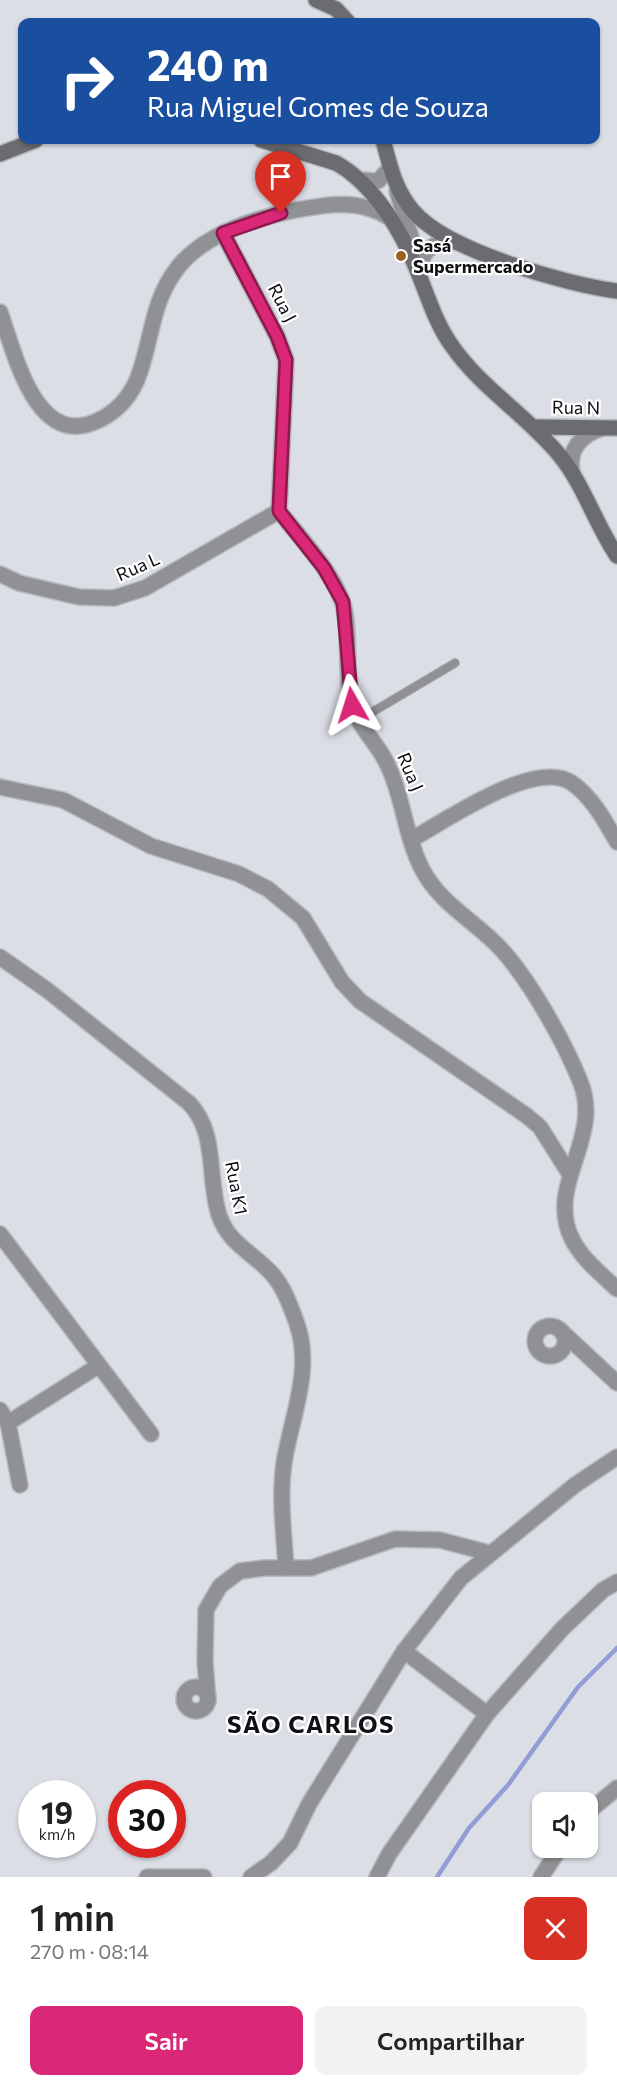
<!DOCTYPE html>
<html lang="pt">
<meta charset="utf-8">
<style>
:root{--surface:#fff;--page:#f2f2f2;--text:#222;--muted:#767676;--accent:#db2777}
body{margin:0;font-family:Commissioner,sans-serif;background:var(--page);color:var(--text);height:100vh;display:flex;flex-direction:column;font-size:22px;white-space:nowrap}
*{box-sizing:border-box;margin:0}
p{font-size:20px;color:var(--muted)}
.icon{flex:none;width:33px;height:33px;fill:none;stroke:currentColor;stroke-width:2;stroke-linecap:round;stroke-linejoin:round}
.map{position:relative;height:1877px;overflow:hidden}
.panel{display:flex;flex-direction:column;background:var(--surface);flex:1}
.panel>*{flex:none}
.banner{position:absolute;left:18px;top:18px;width:582px;height:126px;border-radius:12px;box-shadow:0 2px 4px #0004;background:#1a4fa0;color:#fff;overflow:hidden}
.fabs{position:absolute;left:532px;top:1792px;display:grid;gap:12px}
.fabs a{display:grid;place-items:center;width:66px;height:66px;border-radius:12px;background:var(--surface);box-shadow:0 2px 4px #0004;font-size:30px}
.speed{position:absolute;left:18px;top:1780px;display:flex;gap:12px;font-size:30px;font-weight:700;text-align:center}
.speed>*{display:grid;place-content:center;width:78px;height:78px;border-radius:50%;background:var(--surface);box-shadow:0 2px 4px #0004;line-height:1}
.speed small{font-size:15px;font-weight:400}
.speed .limit{border:9px solid #d22;background:#fff;color:#111}
.pin{position:absolute;display:grid;place-items:center;width:51px;height:51px;color:#fff;margin:-62px -26px;border-radius:50% 50% 50% 0;rotate:-45deg;box-shadow:0 0 6px #0007}
.pin .icon{rotate:45deg}
.me{position:absolute;width:66px;margin:-33px;rotate:354deg;stroke-linejoin:round;filter:drop-shadow(0 0 4px #0008)}
.turn{display:flex;align-items:center;gap:21px;height:126px;padding:0 30px;font-size:27px}
.turn .icon{width:78px;height:78px;stroke-width:2.5}
.turn b{display:block;font-size:42px;line-height:51px}
.round{display:grid;place-items:center;flex:none;width:63px;height:63px;border-radius:12px;background:var(--page)}
.head{display:flex;align-items:center;justify-content:space-between;height:102px;padding:0 30px}
h1{font-size:36px;font-weight:600;line-height:45px}
.primary-button{display:flex;gap:12px;margin-top:auto;padding:12px 30px}
.primary-button a{flex:1;height:69px;border-radius:12px;background:var(--accent);color:#fff;font-size:24px;font-weight:600;line-height:69px;text-align:center}
.primary-button a+a{background:var(--page);color:var(--text)}
.map>svg:first-child{display:block}
.lines{fill:none;stroke-linecap:round;stroke-linejoin:round}
.stream{stroke:#929cd7;stroke-width:4.5}
.lane-casing{stroke:#b7b9c0;stroke-width:10}
.street-casing{stroke:#b7b9c0;stroke-width:18}
.secondary-casing{stroke:#b7b9c0;stroke-width:18}
.lane{stroke:#909194;stroke-width:8}
.street{stroke:#909194;stroke-width:15}
.secondary{stroke:#6b6c70;stroke-width:15}
.route-casing{stroke:#8e194d;stroke-width:15}
.route{stroke:#db2777;stroke-width:10}
.poi-dot{fill:#9a621e;stroke:#fff;stroke-width:2}
.labels{text-anchor:middle;stroke-width:4.5;stroke-linejoin:round;paint-order:stroke}
.poi-label{font-size:18px;font-weight:bold;fill:#0f1013;stroke:#fff;text-anchor:start}
.street-label{font-size:18px;fill:#0f1013;stroke:#fff}
.district-label{font-size:24px;font-weight:bold;letter-spacing:1.5px;fill:#0f1013;stroke:#fff}
</style>
<div class="map">
<svg width="617" height="1877" viewBox="0 0 617 1877">
<rect width="100%" height="100%" fill="#dcdee6"/>
<g class="lines">
<!-- stream -->
<path class="stream" d="M437,1877L469,1828L508,1785L578,1687L617,1648"/>
<!-- lane casing -->
<g class="lane-casing">
<path id="lane" d="M359,720L455,663"/>
</g>
<!-- street casing -->
<g class="street-casing">
<g id="street">
<path d="M359,180L378,181L390,168"/>
<path d="M397,191L419,263"/>
<path d="M223,233L277,336L286,360L279,511C300,538 340,579 345,613C350,643 345,674 352,703C356,723 374,740 384,758C403,792 404,834 422,869C440,904 475,921 501,949C530,981 564,1041 580,1081C604,1138 545,1185 572,1239C582,1259 601,1274 617,1289"/>
<path d="M421,268C421,247 441,239 459,243"/>
<path d="M0,312C15,353 35,449 97,421C115,413 129,398 137,380C153,340 150,302 179,266C206,233 256,218 296,210C328,204 360,199 388,217"/>
<path d="M572,471C568,449 582,434 603,428"/>
<path d="M0,574L19,583L79,597L114,598L145,588L279,511"/>
<path d="M0,787L63,800L151,846L239,874L268,889L303,918L342,982L360,1001L527,1116L540,1127L569,1173"/>
<path d="M412,839C447,820 535,758 572,783C592,797 605,821 617,842"/>
<path d="M0,957L47,990L189,1103C218,1133 207,1178 219,1215C229,1245 254,1253 273,1275C285,1289 291,1308 297,1324C313,1370 291,1418 284,1463C279,1497 284,1534 286,1568"/>
<path d="M0,1234L151,1434"/>
<circle cx="550" cy="1341" r="15"/>
<path d="M560,1330L617,1383"/>
<path d="M0,1410L8,1423L20,1485"/>
<path d="M8,1423L98,1366"/>
<path d="M404,1651L487,1714"/>
<circle cx="196" cy="1699" r="12"/>
<path d="M208,1700L205,1662L206,1610L220,1586L240,1571L265,1568H311L395,1539L440,1540L489,1553"/>
<path d="M588,1812L617,1788"/>
<path d="M147,1877H204"/>
<path d="M251,1877L271,1863L290,1843L309,1804L404,1651L461,1578L575,1485L617,1457"/>
<path d="M377,1877L389,1854L487,1714L562,1629L603,1590L617,1582"/>
<path d="M541,1877L560,1848"/>
</g>
</g>
<!-- secondary casing -->
<g class="secondary-casing">
<g id="secondary">
<path d="M316,0L336,9L348,22"/>
<path d="M261,140L336,163C369,181 395,221 410,254C425,285 432,318 452,346C482,389 528,416 561,457C584,486 596,525 617,556"/>
<path d="M383,140C390,166 395,190 413,211C447,251 565,284 617,291"/>
<path d="M0,154L36,140"/>
<path d="M535,427L617,428"/>
</g>
</g>
<!-- lane -->
<use href="#lane" class="lane"/>
<!-- street -->
<use href="#street" class="street"/>
<!-- secondary -->
<use href="#secondary" class="secondary"/>
</g>
<g class="lines">
<!-- route casing -->
<g class="route-casing">
<path id="route" d="M281,213L223,233L277,336L286,360L279,511L324,568L343,602L352,705"/>
</g>
<!-- route -->
<use href="#route" class="route"/>
</g>
<!-- markers -->
<circle class="poi-dot" cx="401" cy="256" r="6"/>
<g class="labels">
<!-- poi labels -->
<g class="poi-label">
<text x="413" y="252">Sasá<tspan x="413" dy="21">Supermercado</tspan></text>
</g>
<!-- street labels -->
<g class="street-label">
<text transform="translate(282 303) rotate(63)" y="6">Rua J</text>
<text transform="translate(576 408) rotate(1)" y="6">Rua N</text>
<text transform="translate(138 567) rotate(-24)" y="6">Rua L</text>
<text transform="translate(410 772) rotate(67)" y="6">Rua J</text>
<text transform="translate(236 1188) rotate(79)" y="6">Rua K1</text>
</g>
<!-- district labels -->
<g class="district-label">
<text x="311" y="1733">SÃO CARLOS</text>
</g>
</g>
</svg>
<div class="fabs">
<a><svg class="icon" aria-label="sound" viewBox="0 0 24 24"><path d="M4 9h4l5-4v14l-5-4H4zM17 9q2 3 0 6"/></svg></a>
</div>
<div class="speed"><div>19<small>km/h</small></div><div class="limit">30</div></div>
<div class="pin" style="left:281px;top:213px;background:#d93025"><svg class="icon" aria-label="arrive" viewBox="0 0 24 24"><path d="M6 21V4h12l-3 4 3 4H6"/></svg></div>
<svg class="me" style="left:352px;top:705px" viewBox="-20 -20 40 40"><path d="M0-17L14 15 0 8-14 15z" fill="#db2777" stroke="#fff" stroke-width="4"/></svg>
<div class="banner">
<div class="turn"><svg class="icon" aria-label="right" viewBox="0 0 24 24"><path d="M7 20v-9h11M14 6l5 5-5 5"/></svg><div><b>240 m</b>Rua Miguel Gomes de Souza</div></div>
</div>
</div>
<section class="panel">
<div class="head"><div><h1>1 min</h1><p>270 m · 08:14</p></div><a class="round" style="background:#d93025;color:#fff"><svg class="icon" aria-label="close" viewBox="0 0 24 24"><path d="M6 6l12 12M18 6L6 18"/></svg></a></div>
<div class="primary-button"><a>Sair</a><a>Compartilhar</a></div>
</section>
